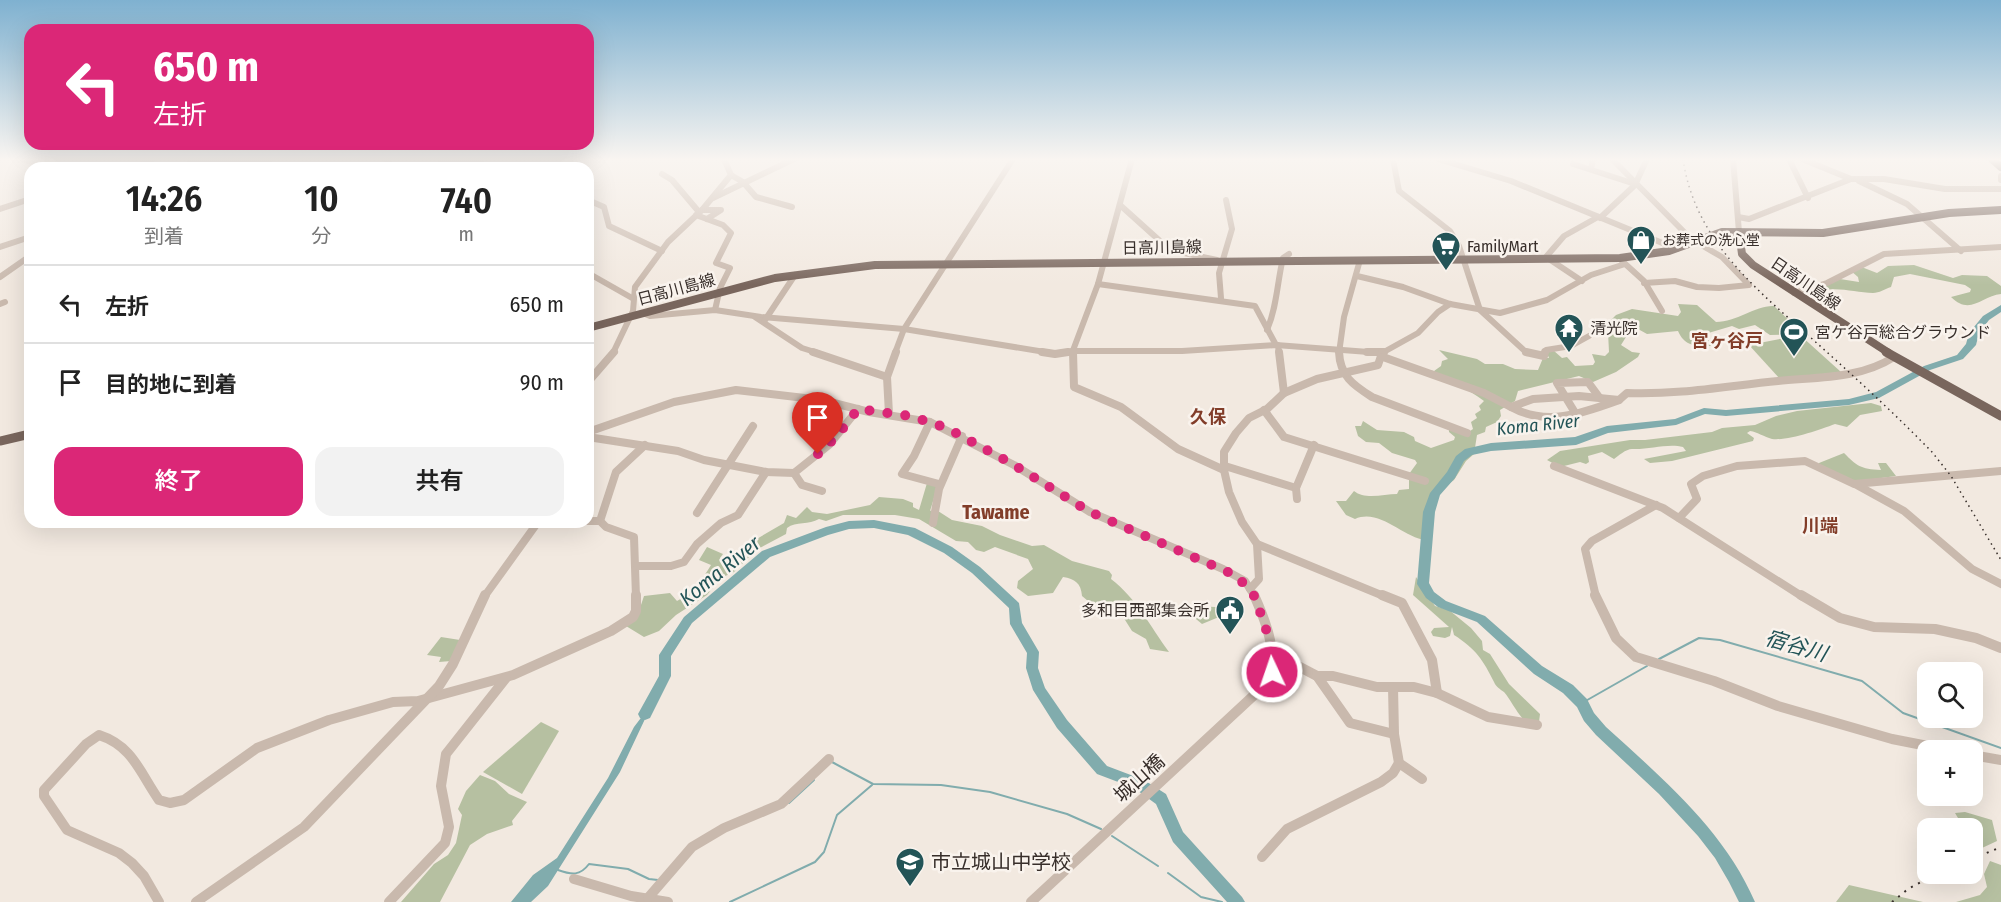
<!DOCTYPE html>
<html lang="ja">
<meta charset="utf-8">
<style>
:root{--surface:#fff;--page:#f2f2f2;--text:#222;--muted:#767676;--line:#e0e0e0;--accent:#db2777}
body{margin:0;font-family:"Fira Sans Condensed","Noto Sans JP",sans-serif;background:var(--page);color:var(--text);height:100vh;display:flex;flex-direction:column;font-size:22px;white-space:nowrap}
*{box-sizing:border-box;margin:0}
p{font-size:20px;color:var(--muted)}
.icon{flex:none;width:33px;height:33px;fill:none;stroke:currentColor;stroke-width:2;stroke-linecap:round;stroke-linejoin:round}
.map{position:relative;flex:1;overflow:hidden}
.sheet{position:absolute;left:24px;top:162px;width:570px;height:366px;display:flex;flex-direction:column;background:var(--surface);border-radius:18px;box-shadow:0 6px 24px #0002}
.sheet>*{flex:none}
.hud{position:absolute;left:24px;top:24px;width:570px;height:126px;border-radius:18px;box-shadow:0 6px 24px #0002;background:#db2777;color:#fff;overflow:hidden}
.fabs{position:absolute;left:1917px;top:662px;display:grid;gap:12px}
.fabs a{display:grid;place-items:center;width:66px;height:66px;border-radius:12px;background:var(--surface);box-shadow:0 6px 24px #0002;font-size:30px}
.pin{position:absolute;display:grid;place-items:center;width:51px;height:51px;color:#fff;margin:-62px -26px;border-radius:50% 50% 50% 0;rotate:-45deg;box-shadow:0 0 6px #0007}
.pin .icon{rotate:45deg}
.me{position:absolute;width:66px;margin:-33px;rotate:357deg;stroke-linejoin:round;filter:drop-shadow(0 0 4px #0008)}
.turn{display:flex;align-items:center;gap:21px;height:126px;padding:0 30px;font-size:27px}
.turn .icon{width:78px;height:78px;stroke-width:2.5}
.turn b{display:block;font-size:42px;line-height:51px}
.eta{display:flex;justify-content:space-evenly;align-items:center;height:102px;text-align:center}
.eta b{font-size:36px;font-weight:600;line-height:42px}
.action{display:flex;gap:12px;margin-top:auto;padding:12px 30px}
.action a{flex:1;height:69px;border-radius:18px;background:var(--accent);color:#fff;font-size:24px;font-weight:600;line-height:69px;text-align:center}
.action a+a{background:var(--page);color:var(--text)}
ul{padding:0;list-style:none}
li{display:flex;align-items:center;gap:18px;height:78px;padding:0 30px;border-top:2px solid var(--line)}
li div{flex:1}
li b{display:block;font-size:22px}
li em{font-style:normal}
.map>svg:first-child{display:block}
.green{fill:#b6c0a1}
.water{fill:#81acad}
.lines{fill:none;stroke-linecap:round;stroke-linejoin:round}
.stream{stroke:#81acad;stroke-width:2}
.river{fill:#81acad;fill-rule:evenodd}
.minor-far2{stroke:#c9b9ad;stroke-width:6}
.minor-far1{stroke:#c9b9ad;stroke-width:8}
.minor{stroke:#c9b9ad;stroke-width:10}
.major-far1{stroke:#79665d;stroke-width:8}
.major{stroke:#79665d;stroke-width:9}
.rail-far1{stroke:#382f2b;stroke-width:1.5;stroke-dasharray:1.5 4;stroke-linecap:butt}
.rail{stroke:#382f2b;stroke-width:2;stroke-dasharray:2 6;stroke-linecap:butt}
.route{stroke:#db2777;stroke-width:10;stroke-dasharray:0 18}
.labels{text-anchor:middle;stroke-width:5;stroke-linejoin:round;paint-order:stroke}
.far-poi-label{font-size:14px;fill:#382f2b;stroke:#f9f3ed;text-anchor:start}
.poi-label{font-size:16px;fill:#382f2b;stroke:#f9f3ed;text-anchor:start}
.street-label{font-size:16px;fill:#382f2b;stroke:#f9f3ed}
.neighbourhood-label{font-size:18px;font-weight:bold;fill:#823d29;stroke:#f9f3ed}
.water-label{font-size:18px;font-style:italic;fill:#235457;stroke:#f9f3ed}
.quarter-label{font-size:20px;font-weight:bold;fill:#823d29;stroke:#f9f3ed}
.near-street-label{font-size:20px;fill:#382f2b;stroke:#f9f3ed}
.near-poi-label{font-size:20px;fill:#382f2b;stroke:#f9f3ed;text-anchor:start}
.near-water-label{font-size:21px;font-style:italic;fill:#235457;stroke:#f9f3ed}
</style>
<div class="map">
<svg width="2001" height="902" viewBox="0 0 2001 902">
<rect width="100%" height="100%" fill="#f2e9e0"/>
<!-- green -->
<g class="green">
<path d="M189,159H275C257,175 203,168 178,168L186,164Z"/>
<path d="M436,159H483L484,163L467,168H444Z"/>
<path d="M1914,265L1953,278L1962,275L1987,276L2001,286V294C1982,296 1970,316 1951,297L1970,292L1971,289L1965,285L1910,274L1894,277L1891,287C1885,289 1879,293 1873,293C1853,293 1829,283 1812,296L1803,293L1840,279L1859,282L1858,277L1851,271L1859,266L1877,273L1888,266Z"/>
<path d="M1678,304L1697,305L1716,322C1737,322 1756,305 1774,306L1803,334L1770,335L1755,325L1739,329L1732,326L1705,334L1712,346C1696,346 1685,347 1678,331L1647,334L1638,329L1626,337L1621,345L1632,352L1640,353L1638,357L1616,372L1593,382L1579,376L1518,391L1515,401L1500,410L1501,416L1497,422L1486,427L1485,432L1477,435L1474,454L1466,461L1454,480L1440,490L1432,507L1433,513L1426,540C1403,538 1380,508 1355,519L1346,515L1336,501H1346L1354,491C1365,500 1384,494 1397,494L1399,490L1409,489V474L1417,463L1415,460L1392,453L1379,443L1366,442L1358,436L1355,426H1361L1363,421L1377,430L1404,432L1414,437L1415,441L1431,448L1454,440L1455,437L1449,432V428L1454,425L1470,431L1473,429L1471,422L1477,418L1475,414L1481,410L1479,406L1484,401C1468,388 1446,381 1428,370L1434,371L1441,366L1442,361L1448,359L1439,350L1477,359L1485,364H1503L1515,369L1538,370L1543,358H1549L1547,353L1553,350L1562,358L1567,357L1575,366L1593,365L1595,362L1592,354L1605,356L1609,352L1608,332L1614,330L1611,320L1616,315L1632,309L1678,316L1681,312Z"/>
<path d="M1800,335L1841,372L1780,379L1749,345Z"/>
<path d="M1871,403L1881,406L1882,411L1860,415L1847,427L1835,424C1819,430 1788,441 1772,439C1764,437 1758,432 1750,431L1747,433L1754,438L1753,441L1672,461L1650,463L1644,459L1686,451L1683,447C1668,443 1648,450 1632,449C1626,449 1618,456 1614,459L1602,452L1588,456L1589,462L1586,464L1580,462L1560,467L1547,460L1560,451L1630,440H1645L1712,432L1722,428L1755,425L1776,416L1797,411Z"/>
<path d="M1844,453C1857,466 1860,469 1881,470L1878,463H1886L1896,476L1852,482L1819,467V463Z"/>
<path d="M927,483L938,485L930,511L920,510L938,511L952,520L982,526L1000,535L1032,546L1044,545L1072,561L1109,571L1112,575L1111,579C1137,599 1150,626 1169,652L1150,649L1146,639L1132,631L1120,612L1094,606L1082,596C1081,583 1075,579 1063,577L1053,593L1028,596L1017,588L1018,581L1033,569L1028,559L995,547L984,552L976,550L968,542L956,541L919,519L895,515H843L826,521L819,519C809,525 796,521 787,528L786,534L756,550L734,572L721,578L707,595L676,615L659,631L644,637L626,626L639,611L644,596L670,593L677,601C693,593 702,580 711,565L699,560L707,547L723,554L720,558L727,561L748,544L784,523L787,515L796,518L807,507L812,512L827,514L870,505L879,497L903,499L913,503V507L919,510Z"/>
<path d="M1416,577L1435,606L1449,610L1471,628L1482,641L1483,650L1490,654L1509,684L1540,714L1539,722L1523,719C1516,711 1510,699 1504,692C1500,689 1496,687 1494,682C1483,660 1476,649 1454,635L1452,627L1450,636L1445,638L1433,636L1431,632L1434,628L1449,627L1413,595Z"/>
<path d="M1190,606L1216,607L1219,617L1202,624L1190,614Z"/>
<path d="M441,637L460,640L451,661L439,662L441,657L427,655Z"/>
<path d="M541,722L559,731L522,794L483,772Z"/>
<path d="M480,775L495,781L509,794L527,802L512,821L513,825L487,834L470,845L440,902H401L434,864L448,855L456,843L462,815L458,809L466,791Z"/>
<path d="M1965,812L1992,820L1997,841L1982,848L1973,838L1972,828H1964L1955,813Z"/>
<path d="M1990,861L2001,865V902H1956L1980,895L1987,887L1984,874Z"/>
<path d="M1849,885L1923,902H1836Z"/>
</g>
<!-- water -->
<path class="water" d="M653,702L620,772L548,886L531,902H511L533,875L557,858L608,778L634,727Z"/>
<g class="lines">
<!-- stream -->
<g class="stream">
<path d="M1659,659L1699,638L1720,640L1862,681L1903,713L2001,748"/>
<path d="M1582,703L1647,666"/>
<path d="M832,762L873,784L941,785L990,792L1067,814L1101,829"/>
<path d="M789,803L814,780"/>
<path d="M1112,836L1158,866"/>
<path d="M558,870C572,875 580,876 589,864L628,869L649,879L658,880"/>
<path d="M1168,873L1201,897L1222,902"/>
<path d="M730,902L815,862L824,852L837,815L872,785"/>
</g>
<!-- river -->
<g class="river">
<path d="M2001,305V312L1989,320L1979,333L1976,345L1963,359L1930,370L1879,398L1849,405L1726,416L1705,414L1676,425L1608,433L1576,445L1491,451L1472,455L1464,461L1455,478L1440,495L1435,512L1429,583L1434,592L1446,601L1485,616L1542,666L1573,685L1587,699L1594,713L1606,727C1662,778 1724,830 1755,902H1739L1729,882L1715,858L1698,836L1659,794L1596,735L1584,721L1577,707L1563,693L1534,674L1477,622L1438,607L1426,598L1417,584L1423,512L1430,493L1447,472L1456,456L1465,449L1491,443L1575,437L1607,426L1675,419L1704,408L1726,410L1849,399L1876,392L1924,366L1957,355L1966,344L1969,333L1983,316Z"/>
<path d="M874,520L915,528L952,547L980,567L1019,603L1022,623L1039,652L1038,668L1045,688L1067,720L1107,766L1144,780L1166,794L1183,832L1242,897L1245,902H1227L1173,842L1156,804L1134,788L1097,774L1057,728L1033,690L1026,668L1027,653L1010,624L1009,608L972,573L944,553L908,535L874,528L849,529L828,535L770,557L692,623L671,656V676L650,718L645,720L640,718L638,714L659,676V655L684,617L762,551L826,527L849,521Z"/>
</g>
<!-- minor-far2 -->
<g class="minor-far2">
<path d="M23,159L48,168"/>
<path d="M386,159L394,168"/>
<path d="M1393,159L1399,191L1450,231L1459,246L1480,310L1527,353"/>
<path d="M1438,159L1511,181L1677,249"/>
<path d="M1612,159L1691,239L1722,257L1749,285L1719,288L1697,287L1675,281L1644,283"/>
<path d="M1733,159L1739,232"/>
<path d="M1789,159L1808,198"/>
<path d="M1802,159L1851,179"/>
<path d="M1573,164L1635,184"/>
<path d="M134,168L152,159"/>
<path d="M1591,169L1593,159"/>
<path d="M662,174L672,180L699,212"/>
<path d="M731,175L743,182L756,197L792,207"/>
<path d="M2001,176V180"/>
<path d="M1859,181L1907,204L1961,251"/>
<path d="M713,198L794,159"/>
<path d="M588,200L604,207L609,226L662,251"/>
<path d="M1120,205L1170,250L1217,260"/>
<path d="M0,209L30,199"/>
<path d="M702,210H721L707,219"/>
<path d="M696,215L723,225L731,233L716,263L730,268L720,288L715,310"/>
<path d="M1738,217L1749,219L1851,179H1884L1945,189H2001"/>
<path d="M1600,218L1635,185L1647,159"/>
<path d="M0,247L30,237"/>
<path d="M1622,261L1644,281L1662,311"/>
<path d="M588,273L632,298"/>
<path d="M1357,276L1403,287L1450,304L1500,313L1547,300L1591,275L1625,264"/>
<path d="M0,277L30,256"/>
<path d="M1582,281L1546,257L1564,236L1598,217"/>
<path d="M1098,284L1255,306L1276,345"/>
<path d="M1794,293L1827,283L1884,254L2001,247"/>
<path d="M1221,298L1219,273L1232,229L1226,200"/>
<path d="M0,304L5,302"/>
<path d="M643,313L650,316L715,310L761,317L904,329L1051,353"/>
<path d="M755,317L802,348L818,353"/>
<path d="M765,320L795,275"/>
<path d="M1267,330C1277,307 1277,283 1283,258L1289,254"/>
<path d="M1278,345L1279,353"/>
<path d="M613,353L633,311L635,287L668,242L702,210L731,175L724,159"/>
<path d="M895,353L904,329L1013,159"/>
<path d="M1059,353L1074,351H1182L1276,345L1382,353L1418,333L1438,312L1450,304"/>
<path d="M1072,353L1098,284L1132,159"/>
<path d="M1339,353L1344,317L1360,260"/>
<path d="M1545,353L1546,350L1571,346L1589,336"/>
</g>
<!-- minor-far1 -->
<g class="minor-far1">
<path d="M813,352L887,377"/>
<path d="M1042,352L1055,354L1068,352"/>
<path d="M1073,352L1074,387L1121,407L1178,449L1224,470"/>
<path d="M1279,352L1284,393"/>
<path d="M1339,352C1340,376 1353,385 1372,397L1467,433"/>
<path d="M1367,352H1384"/>
<path d="M1526,352L1544,356L1545,352"/>
<path d="M1382,353L1378,365L1317,379L1284,393L1267,409L1249,418L1236,433L1224,452V470L1229,492L1242,522L1257,544L1386,597"/>
<path d="M1383,357L1484,393L1511,407"/>
<path d="M588,382L614,352"/>
<path d="M1579,396L1619,400C1583,413 1547,427 1511,407L1533,399Z"/>
<path d="M1619,400L1627,393C1678,395 1727,386 1778,381C1817,377 1860,379 1894,357"/>
<path d="M1264,410L1284,437L1425,481"/>
<path d="M889,414L887,377L896,352"/>
<path d="M1577,416L1557,383L1588,382L1599,397"/>
<path d="M930,422L914,456L902,474L939,484"/>
<path d="M588,432L674,402L736,390L822,400L869,412L930,422L1014,465L1090,512L1223,569L1245,581L1255,597"/>
<path d="M588,437L678,451L704,460L766,472L794,473L829,445L858,409"/>
<path d="M1225,466L1296,488"/>
<path d="M1554,466L1663,508L1803,597"/>
<path d="M794,473L802,485L822,491"/>
<path d="M1855,484L1904,511L1972,569L2001,584"/>
<path d="M1297,499L1296,488L1314,445"/>
<path d="M697,513L753,426"/>
<path d="M1679,518L1697,499L1691,484L1703,476L1737,466L1805,461L1854,484L2001,471"/>
<path d="M588,521H600L606,527L634,537L636,597"/>
<path d="M600,521L616,472L645,445"/>
<path d="M509,522H564"/>
<path d="M933,523L939,489L962,436"/>
<path d="M637,566H671L684,562L697,544L721,523L738,515L766,472"/>
<path d="M1250,589L1259,579L1257,544"/>
<path d="M484,597L538,522"/>
<path d="M1596,597L1585,549L1592,541L1656,505"/>
</g>
<!-- minor -->
<g class="minor">
<path d="M1382,595L1402,603L1432,660L1437,693"/>
<path d="M1595,595L1616,638L1636,657L1714,681L1778,706L1892,739L1948,750"/>
<path d="M1801,595L1840,618L1874,627L1935,629L1976,638L2001,648"/>
<path d="M1273,653L1317,676L1350,723L1394,734"/>
<path d="M1317,676H1333L1377,687H1414L1437,693L1488,717L1537,725"/>
<path d="M1393,687L1394,734L1399,763L1422,779"/>
<path d="M1972,755L2001,760"/>
<path d="M1262,857L1287,829L1381,782L1393,773L1399,763"/>
<path d="M574,879L631,896L668,902"/>
<path d="M648,898L692,847L724,828L781,804L829,759"/>
<path d="M159,902L144,876L132,863L119,853L67,830L44,796V790L86,744L99,735C133,746 140,773 159,800L170,803L184,800L257,748L329,720L393,702L418,701L513,675L611,631L633,617L636,611V595"/>
<path d="M196,902L304,827L439,686L453,664L485,595"/>
<path d="M389,902L445,843L449,827L441,786L446,754L506,678"/>
<path d="M1031,902L1265,685C1280,656 1267,624 1254,595"/>
</g>
<!-- major-far1 -->
<g class="major-far1">
<path d="M1992,159L2001,167"/>
<path d="M1739,232L1742,254L1753,265L1889,353"/>
<path d="M588,328L775,278L875,265L1620,258L1669,251L1722,232L1823,233L1949,213L2001,210"/>
</g>
<!-- major -->
<g class="major">
<path d="M1886,352L2001,416"/>
<path d="M0,441L30,434"/>
</g>
<!-- rail-far1 -->
<path class="rail-far1" d="M1683,159C1695,243 1760,292 1819,345C1858,380 1896,415 1932,452L1951,476L2001,560"/>
<!-- rail -->
<g class="rail">
<path d="M1972,859L2001,847"/>
<path d="M1892,902L1908,889L1938,873"/>
</g>
</g>
<!-- sky -->
<linearGradient id="sky" x2="0" y2="1"><stop stop-color="#7fb1d0"/><stop offset="0.56" stop-color="#f9f5f1"/><stop offset="1" stop-color="#f9f5f1" stop-opacity="0"/></linearGradient>
<rect width="2001" height="285" fill="url(#sky)"/>
<g class="lines">
<!-- route -->
<path class="route" d="M818,454L837,436L858,409L910,416L947,428L1014,465L1090,512L1237,576L1255,597L1273,650L1272,672"/>
</g>
<!-- icons -->
<defs>
<g id="shop-pin" transform="scale(1.5)"><path d="M0 17L-7.5 6A9.5 9.5 0 1 1 7.5 6Z" fill="#235457" stroke="#f9f3ed"/><path d="M-5-2.5h2.3a2.7 3.5 0 0 1 5.4 0H5L5.5 6h-11ZM-1.5-2.5h3a1.5 2.3 0 0 0-3 0Z" fill="#fff"/></g>
<g id="supermarket-pin" transform="scale(1.5)"><path d="M0 17L-7.5 6A9.5 9.5 0 1 1 7.5 6Z" fill="#235457" stroke="#f9f3ed"/><path d="M-6-5.5h2.5l.6 2H6L4.5 2H-2.5L-4.4-4H-6ZM-1.5 3.2a1.3 1.3 0 1 0 .1 0ZM3 3.2a1.3 1.3 0 1 0 .1 0Z" fill="#fff"/></g>
<g id="temple-pin" transform="scale(1.5)"><path d="M0 17L-7.5 6A9.5 9.5 0 1 1 7.5 6Z" fill="#235457" stroke="#f9f3ed"/><path d="M0-6L5-2H3V0L6.5 2.5H4V6H1.5V3h-3V6H-4V2.5H-6.5L-3 0V-2H-5Z" fill="#fff"/></g>
<g id="stadium-pin" transform="scale(1.5)"><path d="M0 17L-7.5 6A9.5 9.5 0 1 1 7.5 6Z" fill="#235457" stroke="#f9f3ed"/><path d="M0-5a6.5 5 0 1 0 0 10a6.5 5 0 1 0 0-10ZM-3.5-1.8h7v3.6h-7Z" fill="#fff"/></g>
<g id="civic-pin" transform="scale(1.5)"><path d="M0 17L-7.5 6A9.5 9.5 0 1 1 7.5 6Z" fill="#235457" stroke="#f9f3ed"/><path d="M-.6-6.5H3V-4.5H.6V-3L4-1V1h2V6H-6V1h2V-1L-.6-3ZM-1.2 2.5V6h2.4V2.5Z" fill="#fff"/></g>
<g id="school-pin" transform="scale(1.5)"><path d="M0 17L-7.5 6A9.5 9.5 0 1 1 7.5 6Z" fill="#235457" stroke="#f9f3ed"/><path d="M0-5L7-2L0 1L-7-2ZM-4 1L0 2.5L4 1V4Q0 6-4 4Z" fill="#fff"/></g>
</defs>
<g fill-rule="evenodd">
<use href="#shop-pin" x="1641" y="240"/>
<use href="#supermarket-pin" x="1446" y="246"/>
<use href="#temple-pin" x="1569" y="328"/>
<use href="#stadium-pin" x="1794" y="332"/>
<use href="#civic-pin" x="1230" y="610"/>
<use href="#school-pin" x="910" y="862"/>
</g>
<g class="labels">
<!-- far-poi labels -->
<g class="far-poi-label">
<text x="1662" y="245">お葬式の洗心堂</text>
</g>
<!-- poi labels -->
<g class="poi-label">
<text x="1467" y="252">FamilyMart</text>
<text x="1590" y="334">清光院</text>
<text x="1815" y="338">宮ケ谷戸総合グラウンド</text>
<text x="1209" y="616" text-anchor="end">多和目西部集会所</text>
</g>
<!-- street labels -->
<g class="street-label">
<text transform="translate(1162 247) rotate(-1)" y="6">日高川島線</text>
<text transform="translate(1806 283) rotate(34)" y="6">日高川島線</text>
<text transform="translate(676 289) rotate(-15)" y="6">日高川島線</text>
</g>
<!-- neighbourhood labels -->
<g class="neighbourhood-label">
<text x="1727" y="347">宮ヶ谷戸</text>
<text x="1208" y="423">久保</text>
<text x="1820" y="532">川端</text>
</g>
<!-- water labels -->
<g class="water-label">
<text transform="translate(1538 425) rotate(-6)" y="6">Koma River</text>
</g>
<!-- quarter labels -->
<g class="quarter-label">
<text x="996" y="519">Tawame</text>
</g>
<!-- near-street labels -->
<g class="near-street-label">
<text transform="translate(1139 778) rotate(-42)" y="7">城山橋</text>
</g>
<!-- near-poi labels -->
<g class="near-poi-label">
<text x="931" y="869">市立城山中学校</text>
</g>
<!-- near-water labels -->
<g class="near-water-label">
<text transform="translate(720 571) rotate(-39)" y="7">Koma River</text>
<text transform="translate(1796 646) rotate(16)" y="7">宿谷川</text>
</g>
</g>
</svg>
<div class="fabs">
<a><svg class="icon" aria-label="search" viewBox="0 0 24 24"><circle cx="10" cy="10" r="6"/><path d="M15 15l6 6"/></svg></a>
<a>+</a>
<a>−</a>
</div>
<div class="pin" style="left:818px;top:454px;background:#d93025"><svg class="icon" aria-label="arrive" viewBox="0 0 24 24"><path d="M6 21V4h12l-3 4 3 4H6"/></svg></div>
<svg class="me" style="left:1272px;top:672px" viewBox="-20 -20 40 40"><circle r="17" fill="#db2777" stroke="#fff" stroke-width="3"/><path d="M0-11L8 9 0 5-8 9z" fill="#fff"/></svg>
<div class="hud">
<div class="turn"><svg class="icon" aria-label="left" viewBox="0 0 24 24"><path d="M17 20v-9H6M10 6l-5 5 5 5"/></svg><div><b>650 m</b>左折</div></div>
</div>
<section class="sheet">
<div class="eta">
<div><b>14:26</b><p>到着</p></div>
<div><b>10</b><p>分</p></div>
<div><b>740</b><p>m</p></div>
</div>
<ul>
<li><svg class="icon" aria-label="left" viewBox="0 0 24 24"><path d="M17 20v-9H6M10 6l-5 5 5 5"/></svg><div><b>左折</b></div><em>650 m</em></li>
<li><svg class="icon" aria-label="arrive" viewBox="0 0 24 24"><path d="M6 21V4h12l-3 4 3 4H6"/></svg><div><b>目的地に到着</b></div><em>90 m</em></li>
</ul>
<div class="action"><a>終了</a><a>共有</a></div>
</section>
</div>
